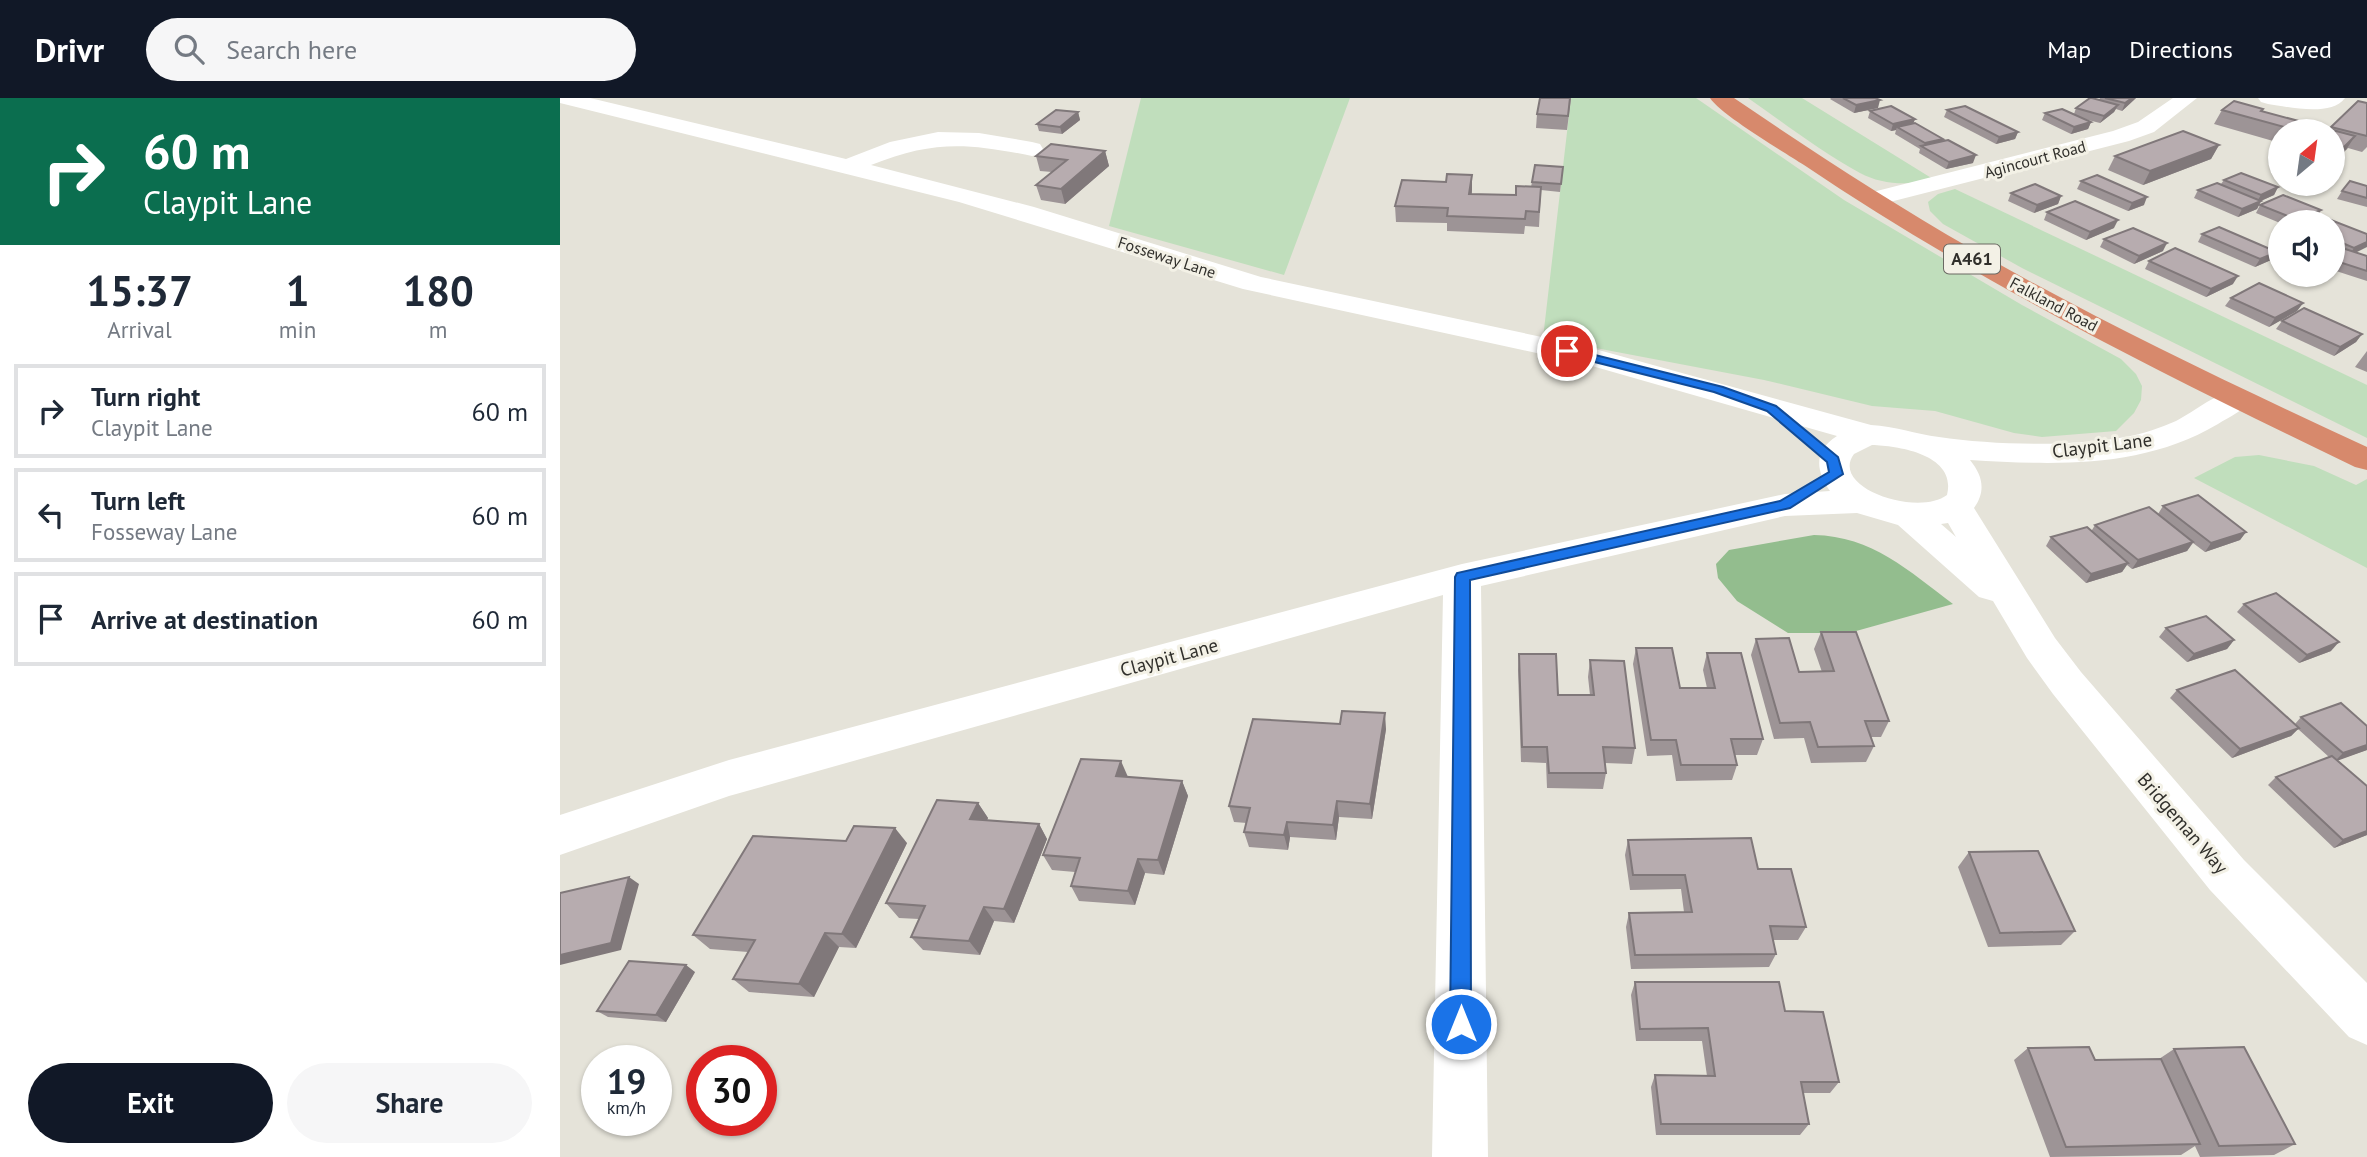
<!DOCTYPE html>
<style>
:root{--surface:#fff;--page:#f6f6f7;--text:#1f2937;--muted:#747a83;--line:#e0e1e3;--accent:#111827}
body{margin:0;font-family:"PT Sans",sans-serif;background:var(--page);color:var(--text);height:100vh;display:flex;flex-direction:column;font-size:26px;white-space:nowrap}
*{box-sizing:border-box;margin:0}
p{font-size:23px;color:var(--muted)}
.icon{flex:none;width:38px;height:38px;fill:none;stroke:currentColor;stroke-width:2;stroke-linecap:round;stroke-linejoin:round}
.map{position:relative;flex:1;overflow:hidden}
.side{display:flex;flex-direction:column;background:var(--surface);width:560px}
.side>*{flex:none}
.guide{background:#0b6e4f;color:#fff;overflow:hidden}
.needle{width:46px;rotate:29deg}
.controls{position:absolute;left:1708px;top:21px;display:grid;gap:14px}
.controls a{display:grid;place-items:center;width:77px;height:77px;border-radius:50%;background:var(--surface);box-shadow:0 2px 5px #0004;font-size:35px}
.speed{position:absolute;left:21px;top:947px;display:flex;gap:14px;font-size:35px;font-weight:700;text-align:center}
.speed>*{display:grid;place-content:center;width:91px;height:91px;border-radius:50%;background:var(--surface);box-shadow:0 2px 5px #0004;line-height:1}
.speed small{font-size:18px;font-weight:400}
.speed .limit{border:10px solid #d22;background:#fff;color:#111}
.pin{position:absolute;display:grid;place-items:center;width:60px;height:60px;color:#fff;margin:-30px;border:4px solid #fff;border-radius:50%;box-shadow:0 2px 7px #0007}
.me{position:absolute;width:77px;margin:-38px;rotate:0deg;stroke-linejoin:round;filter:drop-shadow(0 0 5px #0008)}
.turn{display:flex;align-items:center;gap:24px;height:147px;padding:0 28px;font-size:32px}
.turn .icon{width:91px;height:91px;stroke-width:2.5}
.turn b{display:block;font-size:49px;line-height:60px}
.eta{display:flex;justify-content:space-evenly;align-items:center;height:119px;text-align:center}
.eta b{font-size:42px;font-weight:600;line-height:49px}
.button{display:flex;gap:14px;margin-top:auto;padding:14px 28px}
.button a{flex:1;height:80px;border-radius:42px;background:var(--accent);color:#fff;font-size:28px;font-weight:600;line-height:80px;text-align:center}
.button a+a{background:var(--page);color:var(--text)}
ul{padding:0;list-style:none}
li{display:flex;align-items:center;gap:21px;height:94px;margin:0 14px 10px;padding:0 14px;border:4px solid var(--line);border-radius:0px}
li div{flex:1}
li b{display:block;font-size:26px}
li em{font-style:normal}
header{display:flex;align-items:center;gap:42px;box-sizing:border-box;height:98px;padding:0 35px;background:var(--accent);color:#fff}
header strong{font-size:33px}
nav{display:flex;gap:38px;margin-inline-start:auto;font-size:24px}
.search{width:490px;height:63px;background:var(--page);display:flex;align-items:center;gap:18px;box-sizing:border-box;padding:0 24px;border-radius:38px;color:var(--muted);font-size:26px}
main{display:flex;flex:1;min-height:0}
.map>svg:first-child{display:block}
.green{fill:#c0debc}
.forest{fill:#93bd8e}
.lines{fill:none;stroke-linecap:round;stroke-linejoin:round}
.minor{fill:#fff;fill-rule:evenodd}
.highway{fill:#d7896c;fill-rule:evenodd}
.wall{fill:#9d9496}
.shaded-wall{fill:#80787a}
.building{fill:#b7acaf;stroke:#80787a;stroke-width:2}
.route{fill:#1a73e8;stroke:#114b97;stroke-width:2}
.labels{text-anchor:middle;stroke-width:6;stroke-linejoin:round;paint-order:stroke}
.far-street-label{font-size:16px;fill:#302f2b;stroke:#f3f1e6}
.shield{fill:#f3f1e6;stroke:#6a6963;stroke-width:2}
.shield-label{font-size:18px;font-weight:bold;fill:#302f2b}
.street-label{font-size:19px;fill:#302f2b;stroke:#f3f1e6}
</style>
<header>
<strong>Drivr</strong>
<div class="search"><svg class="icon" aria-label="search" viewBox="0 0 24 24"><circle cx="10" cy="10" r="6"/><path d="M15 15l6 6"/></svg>Search here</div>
<nav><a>Map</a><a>Directions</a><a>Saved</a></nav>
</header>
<main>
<section class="side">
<div class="guide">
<div class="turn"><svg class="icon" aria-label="right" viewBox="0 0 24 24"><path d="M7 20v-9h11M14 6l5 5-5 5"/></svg><div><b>60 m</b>Claypit Lane</div></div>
</div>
<div class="eta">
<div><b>15:37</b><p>Arrival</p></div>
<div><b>1</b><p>min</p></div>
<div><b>180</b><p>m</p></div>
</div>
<ul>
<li><svg class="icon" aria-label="right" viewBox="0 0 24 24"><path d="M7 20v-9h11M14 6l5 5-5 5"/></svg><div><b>Turn right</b><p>Claypit Lane</p></div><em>60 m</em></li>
<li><svg class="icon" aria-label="left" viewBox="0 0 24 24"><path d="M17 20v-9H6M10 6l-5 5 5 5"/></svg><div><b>Turn left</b><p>Fosseway Lane</p></div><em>60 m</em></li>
<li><svg class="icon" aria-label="arrive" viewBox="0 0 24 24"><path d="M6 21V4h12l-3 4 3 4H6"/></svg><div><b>Arrive at destination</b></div><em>60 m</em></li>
</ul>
<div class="button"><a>Exit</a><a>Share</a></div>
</section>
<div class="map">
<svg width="1807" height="1059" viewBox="0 0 1807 1059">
<rect width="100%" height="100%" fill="#e5e3d9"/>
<!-- green -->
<g class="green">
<path d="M581,0H790L724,177L549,128Z"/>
<path d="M1011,0H1136L1284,102L1462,207L1561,261L1576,276L1582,288L1581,302L1574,315L1556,333L1482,339L1454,335L1375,313L1312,308L1204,282L983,240Z"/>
<path d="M1188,0H1242L1373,81C1351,88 1322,87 1300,75C1261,54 1224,25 1188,0Z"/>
<path d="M1395,91L1807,287V340L1462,170L1383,126L1370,113L1368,104L1378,96Z"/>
<path d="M1699,357L1754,368L1796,387L1807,381V470L1634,380L1675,359Z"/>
</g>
<!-- forest -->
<path class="forest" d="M1254,437C1312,438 1349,473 1393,506L1289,535H1228L1177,503L1158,480L1156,466L1169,452Z"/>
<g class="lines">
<!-- minor -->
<g class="minor">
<path d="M0,0H30L286,61L330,44L378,34L419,35L472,44L480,46L483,51L480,56L472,58C408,45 373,42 311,67L474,109L701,179L1024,248L1311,327C1335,328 1355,336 1379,339C1433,347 1511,349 1565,339C1583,336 1600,330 1616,323C1638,312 1662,288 1688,294L1692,301C1685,312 1669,319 1658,326C1582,371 1495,367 1410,362C1423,378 1426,393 1414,410L1495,540L1521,574L1684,762L1807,885V947L1789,939L1650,792L1493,596L1467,560L1433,503L1419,499L1338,427L1297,415L1225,418L921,488L928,1059H872L883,497L169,698L0,757V717L169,662L902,466L1225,396L1270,393C1256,373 1253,353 1277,338L1018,264L683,191L399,104L0,5ZM1312,347C1340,348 1397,357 1387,397C1358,419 1269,390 1294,356ZM1388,425L1396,439L1381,426Z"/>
<path d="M1613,0H1637L1594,34L1569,43L1314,108L1305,106L1302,101L1305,96L1553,33L1578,24Z"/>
<path d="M1698,0H1785C1771,19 1729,9 1708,6L1701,4Z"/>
</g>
<!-- highway -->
<path class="highway" d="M1150,0H1174C1252,53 1330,104 1412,151C1540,224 1673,287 1807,349V372L1795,369C1606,278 1419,185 1244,67C1224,54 1161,17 1150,0Z"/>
</g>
<!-- wall -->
<g class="wall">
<path d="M980,0H1011L1007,32L976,30L977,16Z"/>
<path d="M1271,0H1315L1318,10L1294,15L1270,1Z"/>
<path d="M1540,0H1576L1562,13L1556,11L1554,14L1540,25L1524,21L1531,24L1528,31L1511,36L1482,22L1485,15L1514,16L1516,10L1539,2Z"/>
<path d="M1807,5V49L1802,54L1788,50L1786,52L1773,33H1720V45L1654,26L1662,12L1703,11L1702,13L1769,31L1771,29Z"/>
<path d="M1387,12L1458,34L1455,41L1436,46L1384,19Z"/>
<path d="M1310,13L1355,21L1353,25L1383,41V43L1413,65L1386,71L1359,55L1360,51L1335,36L1336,32L1331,33L1308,20Z"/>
<path d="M518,14L520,22L502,36L479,33L477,26Z"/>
<path d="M1659,47L1651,61L1583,87L1548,72L1555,58Z"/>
<path d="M545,53L549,68L505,106L481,102L476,87L492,74L480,73L476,58Z"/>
<path d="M1003,69L1000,94L981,92L979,129L965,128L964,136L887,133V125L836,124L835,108L886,84L912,77V96L956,97L971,89L972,84Z"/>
<path d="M1664,82L1718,89L1714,97L1701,103L1697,111L1678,119L1634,100L1638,92L1661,86Z"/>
<path d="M1521,83L1584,107L1568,113L1517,91Z"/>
<path d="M1807,88V109L1777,101L1782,93Z"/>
<path d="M1451,95L1501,98L1498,106L1474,115L1448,103Z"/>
<path d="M1700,107L1761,112L1758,117L1807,136L1796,154L1807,158V183L1773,172V156L1776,153L1773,152V124H1720V125L1696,115Z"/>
<path d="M1487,114L1554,130L1526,142L1484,122Z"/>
<path d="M1642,136L1717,154L1711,162L1695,169L1638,144Z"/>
<path d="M1544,141L1603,153L1574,166L1540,149Z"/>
<path d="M1589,163L1673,186L1646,199L1585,171Z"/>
<path d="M1671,200L1743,205L1737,213L1709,229L1665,208Z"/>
<path d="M1722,223L1802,236L1796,244L1774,258L1716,231Z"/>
<path d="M1807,253V274L1795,269Z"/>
<path d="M1603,408L1686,434L1680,442L1645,454L1633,445L1627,453L1572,471L1567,467L1562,474L1526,485L1486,448L1491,439L1532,432L1535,427L1598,416Z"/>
<path d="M1684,506L1771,553L1739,565L1677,514Z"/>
<path d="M1606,530L1674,542L1667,551L1627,564L1599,539Z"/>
<path d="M1261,534L1329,623L1321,639H1310L1314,648L1306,664L1251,665L1244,640L1214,641L1191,557L1196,541L1239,574H1262L1254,551Z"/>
<path d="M1076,550L1120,590H1147L1143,572L1147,555L1203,641L1197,657H1175L1177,667L1172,682L1116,683L1112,657L1087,658L1073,566Z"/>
<path d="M959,556L998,597H1030L1028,579L1030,562L1075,650L1072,666L1045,665L1046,675L1043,691L987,690L986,665L961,664L958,572Z"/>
<path d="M1617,592L1735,626L1741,619L1807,628V652L1777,662L1807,688V737L1774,750L1708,687L1716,679L1769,659L1738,631L1731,638L1672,660L1610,600Z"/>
<path d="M826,631L812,721L779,719L776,742L730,739L728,752L689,749L684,734L687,725L674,724L669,708Z"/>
<path d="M568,679L622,683L628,698L604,777L585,775L575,807L519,803L511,788L515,774L492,772L483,757Z"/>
<path d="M418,705L428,720L427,722L479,726L487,741L454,825L434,823L420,857L363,852L351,839L359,821L339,820L326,805Z"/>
<path d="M1068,742L1198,771L1246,829L1238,842H1213L1216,856L1209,869L1071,871L1066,829L1069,815L1124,814L1121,791L1070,792L1065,757Z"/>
<path d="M286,743L347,745L296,850L279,849L254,899L189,894L173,881L188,854L150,851L133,837Z"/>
<path d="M1409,754L1515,833L1501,847L1428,849L1398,769Z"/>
<path d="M135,874L106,924L48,919L37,913Z"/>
<path d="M1075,884L1225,913L1279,984L1270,995H1243L1249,1026L1240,1037H1096L1091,989L1095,977L1147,978L1142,943H1076L1071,897Z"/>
<path d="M1468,950L1535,962L1599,961L1614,951L1735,1046L1714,1057L1640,1059L1635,1048L1621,1057L1490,1059L1454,962Z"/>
</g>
<!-- shaded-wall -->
<g class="shaded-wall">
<path d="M1572,0H1576L1562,13L1565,5Z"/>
<path d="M1320,2L1318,10L1294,15L1296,7Z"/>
<path d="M1558,7L1554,14L1540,25L1544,18Z"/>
<path d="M518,14L520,22L502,36L500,29Z"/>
<path d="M1355,21L1352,29H1337L1336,32L1331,33L1333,26Z"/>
<path d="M1531,24L1528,31L1511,36L1514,29Z"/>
<path d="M1458,34L1455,41L1436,46L1439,39Z"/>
<path d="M1795,38L1786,52L1773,65V60Z"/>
<path d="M1383,41L1381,48L1364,49L1365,45Z"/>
<path d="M1659,47L1651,61L1583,87L1590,73Z"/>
<path d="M545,53L549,68L505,106L501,91Z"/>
<path d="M1416,57L1413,65L1386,71L1389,64Z"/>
<path d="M912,77V92L909,111V96Z"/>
<path d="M1718,89L1714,97L1696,105L1701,97Z"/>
<path d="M1501,98L1498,106L1474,115L1477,107Z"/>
<path d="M1587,99L1584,107L1568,113L1572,105Z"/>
<path d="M1701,103L1697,111L1678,119L1682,111Z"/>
<path d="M1761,112L1756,120L1746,124H1737L1738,122Z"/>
<path d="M1558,122L1554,130L1526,142L1530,134Z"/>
<path d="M1807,144V149L1789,158L1794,150Z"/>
<path d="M1607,145L1603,153L1574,166L1579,158Z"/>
<path d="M1717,154L1711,162L1695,169L1700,161Z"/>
<path d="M1678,178L1673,186L1646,199L1651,191Z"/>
<path d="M1743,205L1737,213L1709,229L1715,220Z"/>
<path d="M1802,236L1796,244L1774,258L1780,249Z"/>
<path d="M1686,434L1680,442L1645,454L1651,445Z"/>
<path d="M1633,444L1627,453L1572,471L1578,462Z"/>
<path d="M1568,465L1562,474L1526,485L1531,476Z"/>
<path d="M1674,542L1667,551L1627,564L1634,556Z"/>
<path d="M1779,544L1771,553L1739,565L1747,557Z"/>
<path d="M825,615L826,631L812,721L810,706Z"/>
<path d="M1739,630L1731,638L1672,660L1680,651Z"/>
<path d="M1807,647V652L1774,664L1783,655Z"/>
<path d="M561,663L568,679L556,678Z"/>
<path d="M622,683L628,698L604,777L598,762Z"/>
<path d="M777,703L779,719L776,742L773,727Z"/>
<path d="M418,705L428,720L420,736L410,721Z"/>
<path d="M727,724L730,739L728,752L724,737Z"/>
<path d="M479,726L487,741L454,825L444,811Z"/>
<path d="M335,730L347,745L296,850L282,836Z"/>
<path d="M1807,733V737L1774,750L1783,742Z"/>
<path d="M578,761L585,775L575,807L568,793Z"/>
<path d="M69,779L79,786L61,852L0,867V857Z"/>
<path d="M424,809L434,823L420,857L409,843Z"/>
<path d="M265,835L279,849L254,899L239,886Z"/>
<path d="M126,867L135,874L106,924L96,917Z"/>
</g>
<!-- building -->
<g class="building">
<path d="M980,0H1010L1008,18L977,16Z"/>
<path d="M1283,0H1315L1320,2L1296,7Z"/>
<path d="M1530,0H1532L1558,7L1544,18L1516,10Z"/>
<path d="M1545,0H1572L1565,5Z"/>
<path d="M1674,3L1703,11L1701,13L1795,38L1773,60V33H1739L1662,12Z"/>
<path d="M1798,3L1807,5V38L1771,29Z"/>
<path d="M1331,8L1355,21L1333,26L1310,13Z"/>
<path d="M1405,8L1458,34L1439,39L1387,12Z"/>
<path d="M1502,11L1531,24L1514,29L1485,15Z"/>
<path d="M496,12L518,14L500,29L477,26Z"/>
<path d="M1355,25L1383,41L1365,45L1337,29Z"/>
<path d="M1623,33L1659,47L1590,73L1555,58Z"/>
<path d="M1388,42L1416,57L1389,64L1361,48Z"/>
<path d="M491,46L545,53L501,91L476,87L507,62L476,58Z"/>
<path d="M975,67L1003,69L1001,86L972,84Z"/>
<path d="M1681,75L1718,89L1701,97L1664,82Z"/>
<path d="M887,76L912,77L909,96L956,97V88L981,89L979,114L966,113L965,121L887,118L888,110L835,108L842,82L886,84Z"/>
<path d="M1537,77L1587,99L1572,105L1521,83Z"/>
<path d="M1790,83L1807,88V100L1782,93Z"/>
<path d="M1657,85L1701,103L1682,111L1638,92Z"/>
<path d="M1475,86L1501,98L1477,107L1451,95Z"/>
<path d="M1723,97L1761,112L1738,122L1700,107Z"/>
<path d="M1515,103L1558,122L1530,134L1487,114Z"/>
<path d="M1758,117L1807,136V144L1794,150L1773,141V124H1743Z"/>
<path d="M1659,129L1717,154L1700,161L1642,136Z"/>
<path d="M1573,130L1607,145L1579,158L1544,141Z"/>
<path d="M1779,149L1807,158V173L1773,162V156Z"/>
<path d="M1615,150L1678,178L1651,191L1589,163Z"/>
<path d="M1699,185L1743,205L1715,220L1671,200Z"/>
<path d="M1744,210L1802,236L1780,249L1722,223Z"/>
<path d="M1638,397L1686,434L1651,445L1603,408Z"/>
<path d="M1589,409L1633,444L1578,462L1535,427Z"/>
<path d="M1527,429L1568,465L1531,476L1491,439Z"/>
<path d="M1716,495L1779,544L1747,557L1684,506Z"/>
<path d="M1646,518L1674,542L1634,556L1606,530Z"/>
<path d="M1261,534H1296L1329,623H1305L1314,648L1258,649L1250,624L1220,625L1196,541L1229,540L1239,574L1274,573Z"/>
<path d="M1076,550H1112L1120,590H1155L1147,555H1181L1203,641H1171L1177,667H1121L1116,642H1091Z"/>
<path d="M959,556H996L998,597H1034L1030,562L1064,563L1075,650L1043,649L1046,675H989L987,649H962Z"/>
<path d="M1675,572L1739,630L1680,651L1617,592Z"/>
<path d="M1781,605L1807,628V647L1783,655L1741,619Z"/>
<path d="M782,613L825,615L810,706L777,703L773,727L727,724L724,737L684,734L690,710L669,708L693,621L780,626Z"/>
<path d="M1772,658L1807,688V733L1783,742L1716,679Z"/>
<path d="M521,661L561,663L556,678L622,683L598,762L578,761L568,793L511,788L520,760L483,757Z"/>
<path d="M377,702L418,705L410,721L479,726L444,811L424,809L409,843L351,839L365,808L326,805Z"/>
<path d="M294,728L335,730L282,836L265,835L239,886L173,881L195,842L133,837L193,738L286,743Z"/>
<path d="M1191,740L1198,771H1231L1246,829L1210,828L1216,856L1075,857L1069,815L1132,814L1125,777H1073L1068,742Z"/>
<path d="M1478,753L1515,833L1440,835L1409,754Z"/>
<path d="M69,779L51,845L0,857V795Z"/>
<path d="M69,863L126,867L96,917L37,913Z"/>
<path d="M1075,884H1219L1225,913L1263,914L1279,984H1241L1249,1026H1101L1095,977L1155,978L1148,930L1080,931Z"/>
<path d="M1529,949L1535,962L1601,961L1640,1046L1506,1049L1468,950Z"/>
<path d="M1684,949L1735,1046L1659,1048L1614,951Z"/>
</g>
<!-- route -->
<path class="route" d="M1007,250L1163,289L1216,308L1278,359L1283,376L1230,410L910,482L911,926L908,934L901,937L893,934L890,926L895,479L897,475L1220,403L1269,374L1267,364L1207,313L1154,294L1003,256L1001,253Z"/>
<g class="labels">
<!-- far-street labels -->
<g class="far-street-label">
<text transform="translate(1475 61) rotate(-15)" y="6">Agincourt Road</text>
<text transform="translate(607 159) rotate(18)" y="6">Fosseway Lane</text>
<text transform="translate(1494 206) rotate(28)" y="6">Falkland Road</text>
</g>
<!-- shield labels -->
<rect class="shield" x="1384" y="146.5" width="56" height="29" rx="5"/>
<g class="shield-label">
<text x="1412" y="167">A461</text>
</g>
<!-- street labels -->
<g class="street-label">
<text transform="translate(1542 347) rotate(-7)" y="7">Claypit Lane</text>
<text transform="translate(609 559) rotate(-15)" y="7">Claypit Lane</text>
<text transform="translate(1623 725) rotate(49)" y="7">Bridgeman Way</text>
</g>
</g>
</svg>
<div class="controls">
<a><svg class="needle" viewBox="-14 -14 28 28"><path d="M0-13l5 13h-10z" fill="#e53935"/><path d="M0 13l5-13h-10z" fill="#747a83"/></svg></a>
<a><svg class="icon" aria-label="sound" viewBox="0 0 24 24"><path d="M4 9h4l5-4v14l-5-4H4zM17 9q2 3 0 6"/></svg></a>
</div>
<div class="speed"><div>19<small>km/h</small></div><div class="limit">30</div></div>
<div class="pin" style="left:1007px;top:253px;background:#d93025"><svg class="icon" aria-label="arrive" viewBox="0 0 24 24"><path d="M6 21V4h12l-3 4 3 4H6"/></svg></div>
<svg class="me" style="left:901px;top:926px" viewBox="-20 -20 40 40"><circle r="17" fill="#1a73e8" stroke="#fff" stroke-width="3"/><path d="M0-11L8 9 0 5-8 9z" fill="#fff"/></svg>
</div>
</main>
